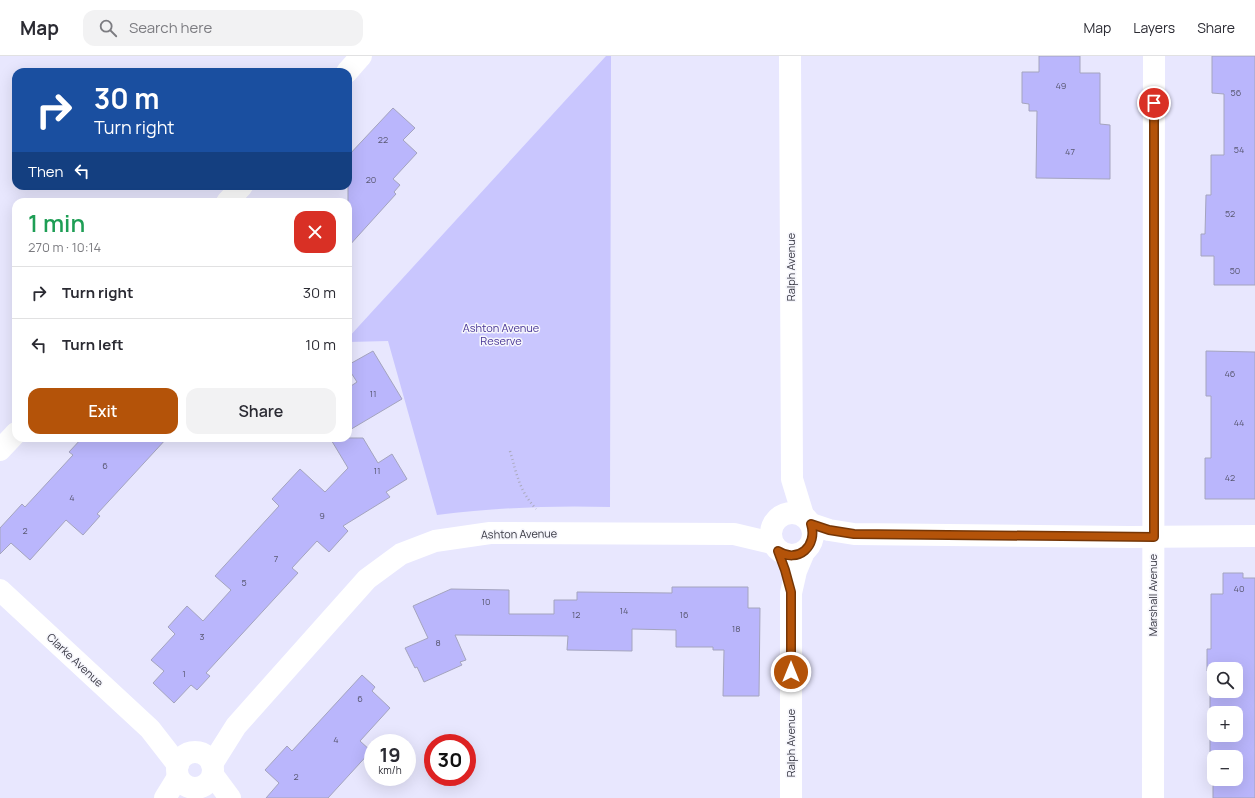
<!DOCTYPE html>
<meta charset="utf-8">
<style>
:root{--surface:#fff;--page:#f2f2f3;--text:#2b2b33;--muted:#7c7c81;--line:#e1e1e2;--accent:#b45309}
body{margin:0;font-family:Manrope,sans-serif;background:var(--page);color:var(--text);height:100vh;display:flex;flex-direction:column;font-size:15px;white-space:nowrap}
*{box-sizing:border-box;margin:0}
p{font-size:13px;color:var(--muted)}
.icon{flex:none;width:22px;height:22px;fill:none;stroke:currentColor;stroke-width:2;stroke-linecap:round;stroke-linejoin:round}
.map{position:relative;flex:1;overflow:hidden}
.side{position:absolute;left:12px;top:142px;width:340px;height:244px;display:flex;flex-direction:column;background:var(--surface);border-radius:12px;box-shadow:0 4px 16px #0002}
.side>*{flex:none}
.banner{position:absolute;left:12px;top:12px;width:340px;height:122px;border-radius:12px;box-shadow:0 4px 16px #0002;background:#1a4fa0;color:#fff;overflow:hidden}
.controls{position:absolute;left:1207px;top:606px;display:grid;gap:8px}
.controls a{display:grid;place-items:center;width:36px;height:36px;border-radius:8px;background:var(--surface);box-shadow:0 4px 16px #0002;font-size:20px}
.speed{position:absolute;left:364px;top:678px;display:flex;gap:8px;font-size:20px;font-weight:700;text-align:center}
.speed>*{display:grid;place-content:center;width:52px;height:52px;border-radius:50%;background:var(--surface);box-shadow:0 4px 16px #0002;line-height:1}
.speed small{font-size:10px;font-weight:400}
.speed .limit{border:6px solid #d22;background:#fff;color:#111}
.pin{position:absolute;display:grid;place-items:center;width:34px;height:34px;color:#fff;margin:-17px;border:2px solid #fff;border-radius:50%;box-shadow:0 1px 4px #0007}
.me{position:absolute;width:44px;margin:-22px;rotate:0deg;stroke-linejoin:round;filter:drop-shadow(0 0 3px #0008)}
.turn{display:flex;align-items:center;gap:14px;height:84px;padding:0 16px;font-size:18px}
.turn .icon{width:52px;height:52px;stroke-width:2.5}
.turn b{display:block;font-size:28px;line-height:34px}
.then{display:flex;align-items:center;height:38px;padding:0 16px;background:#0003;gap:8px;font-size:15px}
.round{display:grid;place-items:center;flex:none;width:42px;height:42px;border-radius:12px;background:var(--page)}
.summary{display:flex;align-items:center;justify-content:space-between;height:68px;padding:0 16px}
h1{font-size:24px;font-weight:600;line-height:30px;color:#1e9e55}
.cta{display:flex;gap:8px;margin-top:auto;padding:8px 16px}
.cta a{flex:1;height:46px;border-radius:12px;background:var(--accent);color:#fff;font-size:16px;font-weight:600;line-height:46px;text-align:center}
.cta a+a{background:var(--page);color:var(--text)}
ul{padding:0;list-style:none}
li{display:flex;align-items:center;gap:12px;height:52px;padding:0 16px;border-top:1px solid var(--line)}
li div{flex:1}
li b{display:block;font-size:15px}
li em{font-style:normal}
header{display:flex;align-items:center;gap:24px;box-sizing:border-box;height:56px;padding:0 20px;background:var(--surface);border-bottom:1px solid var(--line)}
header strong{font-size:19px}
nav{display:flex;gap:22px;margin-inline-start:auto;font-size:14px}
.search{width:280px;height:36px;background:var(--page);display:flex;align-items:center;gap:10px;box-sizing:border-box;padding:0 14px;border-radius:12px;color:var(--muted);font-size:15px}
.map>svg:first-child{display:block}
.green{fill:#c9c6fe}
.building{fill:#bab6fc;stroke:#a4a4be;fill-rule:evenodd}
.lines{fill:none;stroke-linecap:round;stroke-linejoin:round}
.path{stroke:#abaabd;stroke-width:2.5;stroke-dasharray:1 3;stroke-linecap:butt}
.street{stroke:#fff;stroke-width:22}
.route-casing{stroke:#753606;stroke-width:10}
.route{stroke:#b45309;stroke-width:7}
.labels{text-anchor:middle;stroke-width:3;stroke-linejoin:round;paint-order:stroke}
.number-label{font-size:9px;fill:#585770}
.street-label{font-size:11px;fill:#373742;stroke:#f6f6fc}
.park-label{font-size:11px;fill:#473495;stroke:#f6f6fc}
</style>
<header>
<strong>Map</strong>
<div class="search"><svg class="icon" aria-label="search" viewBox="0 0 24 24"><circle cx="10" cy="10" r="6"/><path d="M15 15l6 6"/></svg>Search here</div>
<nav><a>Map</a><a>Layers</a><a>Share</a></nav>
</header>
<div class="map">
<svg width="1255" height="742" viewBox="0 0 1255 742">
<rect width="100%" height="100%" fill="#e8e7fe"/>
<!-- green -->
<path class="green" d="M606,0H611L610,451C551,449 496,452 437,459L388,285L348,286V282Z"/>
<!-- building -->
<g class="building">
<path d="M1039,0H1080V17H1100V68L1110,69V123L1036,122L1037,55H1029V48L1022,47V16H1039Z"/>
<path d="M1212,0H1255V229H1214V200H1201V178H1205L1206,139H1211V99H1224V38L1212,37Z"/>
<path d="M393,52L415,72L403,84L417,97L393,123L400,129L394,136L396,138L348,191V100Z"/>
<path d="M373,295L402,343L348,375V332L357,326L348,312V309Z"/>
<path d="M1206,295L1255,296V443H1205V402H1211V340H1206Z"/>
<path d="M82,382H167L97,458L100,460L83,479L66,464L30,504L11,487L0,498V472L22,448L25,451L73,399L69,396Z"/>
<path d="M330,382H363L378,407L392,398L407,423L386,436L390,441L343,470L348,475L329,496L317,485L292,512L298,517L206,617L210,620L197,634L191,629L174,647L153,627L164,615L151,604L175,578L168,571L187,550L203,565L231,534L215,520L279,450L272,443L300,413L325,436L348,412Z"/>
<path d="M1223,517H1243V522H1255V742H1213V696H1210V615H1207V593H1211V538H1223ZM1214,613H1236V635H1214ZM1214,657H1236V679H1214ZM1214,701H1236V723H1214Z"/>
<path d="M672,531H748V552H760L759,640H723L724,594H713V591H676V574L632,573V595L567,594L568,580L455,579L466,604L460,606L462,609L424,626L417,611L415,612L405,592L428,582L413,550L451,533L509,534V558H554V544H577V536L672,537Z"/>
<path d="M362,619L375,631L372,635L390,652L360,685L371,695L328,742H266L279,727L265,714L287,690L292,695Z"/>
</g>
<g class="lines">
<!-- path -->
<path class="path" d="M510,395C517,419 519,434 536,453"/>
<!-- street -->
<g class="street">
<path d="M790,0L792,423L803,459"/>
<path d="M347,16L361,0"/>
<path d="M227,146L242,130"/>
<path d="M0,394L16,377"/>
<circle cx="792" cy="478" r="21"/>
<path d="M811,468L829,474L854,478L1130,481L1255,480"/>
<path d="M0,534L150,673L178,709"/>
<circle cx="195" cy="714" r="18"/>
<path d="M212,708L236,670L367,523L401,498L435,485L490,477L734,478L772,487"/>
<path d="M213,719L230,742"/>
<path d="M165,742L178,721"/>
<path d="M791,742V537L796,515L804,496"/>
<path d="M1153,742L1154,0"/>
</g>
</g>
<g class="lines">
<!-- route casing -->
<g class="route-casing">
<path id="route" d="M791,616V536L785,514L778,495C798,508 818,490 811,468L829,474L854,478L1154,481V47"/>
</g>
<!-- route -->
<use href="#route" class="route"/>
</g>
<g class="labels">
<!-- number labels -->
<g class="number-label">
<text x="1061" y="33">49</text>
<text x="1236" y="40">56</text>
<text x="383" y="87">22</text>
<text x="1239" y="97">54</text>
<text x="1070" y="99">47</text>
<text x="371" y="127">20</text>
<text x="1230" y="161">52</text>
<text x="1235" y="218">50</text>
<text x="1230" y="321">46</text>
<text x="373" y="341">11</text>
<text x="1239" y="370">44</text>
<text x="105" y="413">6</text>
<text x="377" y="418">11</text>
<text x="1230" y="425">42</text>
<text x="72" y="445">4</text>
<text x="322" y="463">9</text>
<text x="25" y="478">2</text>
<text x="276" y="506">7</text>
<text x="244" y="530">5</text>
<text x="1239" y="536">40</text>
<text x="486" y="549">10</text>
<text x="624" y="558">14</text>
<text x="576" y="562">12</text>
<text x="684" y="562">16</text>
<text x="736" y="576">18</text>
<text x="202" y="584">3</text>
<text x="438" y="590">8</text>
<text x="184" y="621">1</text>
<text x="360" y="646">6</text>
<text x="336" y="687">4</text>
<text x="296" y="724">2</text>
</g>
<!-- street labels -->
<g class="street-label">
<text transform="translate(791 211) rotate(-90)" y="4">Ralph Avenue</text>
<text transform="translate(519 478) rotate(-1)" y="4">Ashton Avenue</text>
<text transform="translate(1153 539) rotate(-90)" y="4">Marshall Avenue</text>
<text transform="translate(75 604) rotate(43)" y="4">Clarke Avenue</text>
<text transform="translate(791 687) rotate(-90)" y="4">Ralph Avenue</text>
</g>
<!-- park labels -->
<g class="park-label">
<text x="501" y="276">Ashton Avenue<tspan x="501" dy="13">Reserve</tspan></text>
</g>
</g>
</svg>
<div class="controls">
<a><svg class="icon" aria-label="search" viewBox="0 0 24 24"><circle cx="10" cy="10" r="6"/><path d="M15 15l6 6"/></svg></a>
<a>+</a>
<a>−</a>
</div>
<div class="speed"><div>19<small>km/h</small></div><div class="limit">30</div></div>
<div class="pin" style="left:1154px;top:47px;background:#d93025"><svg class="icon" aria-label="arrive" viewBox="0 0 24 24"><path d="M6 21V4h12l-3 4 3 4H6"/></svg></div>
<svg class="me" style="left:791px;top:616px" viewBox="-20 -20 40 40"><circle r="17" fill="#b45309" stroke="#fff" stroke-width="3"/><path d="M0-11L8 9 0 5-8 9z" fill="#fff"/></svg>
<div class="banner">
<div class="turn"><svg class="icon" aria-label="right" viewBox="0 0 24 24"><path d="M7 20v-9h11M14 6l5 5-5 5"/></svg><div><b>30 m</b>Turn right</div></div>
<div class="then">Then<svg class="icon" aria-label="left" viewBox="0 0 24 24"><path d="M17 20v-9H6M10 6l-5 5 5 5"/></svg></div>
</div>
<section class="side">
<div class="summary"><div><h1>1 min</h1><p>270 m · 10:14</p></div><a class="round" style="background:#d93025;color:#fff"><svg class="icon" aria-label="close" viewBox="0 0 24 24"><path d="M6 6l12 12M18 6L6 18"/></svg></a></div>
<ul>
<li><svg class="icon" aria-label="right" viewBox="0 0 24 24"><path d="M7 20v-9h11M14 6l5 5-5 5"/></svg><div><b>Turn right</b></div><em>30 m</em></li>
<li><svg class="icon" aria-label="left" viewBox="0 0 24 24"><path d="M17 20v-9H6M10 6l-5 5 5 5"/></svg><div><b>Turn left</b></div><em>10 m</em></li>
</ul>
<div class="cta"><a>Exit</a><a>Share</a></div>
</section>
</div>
